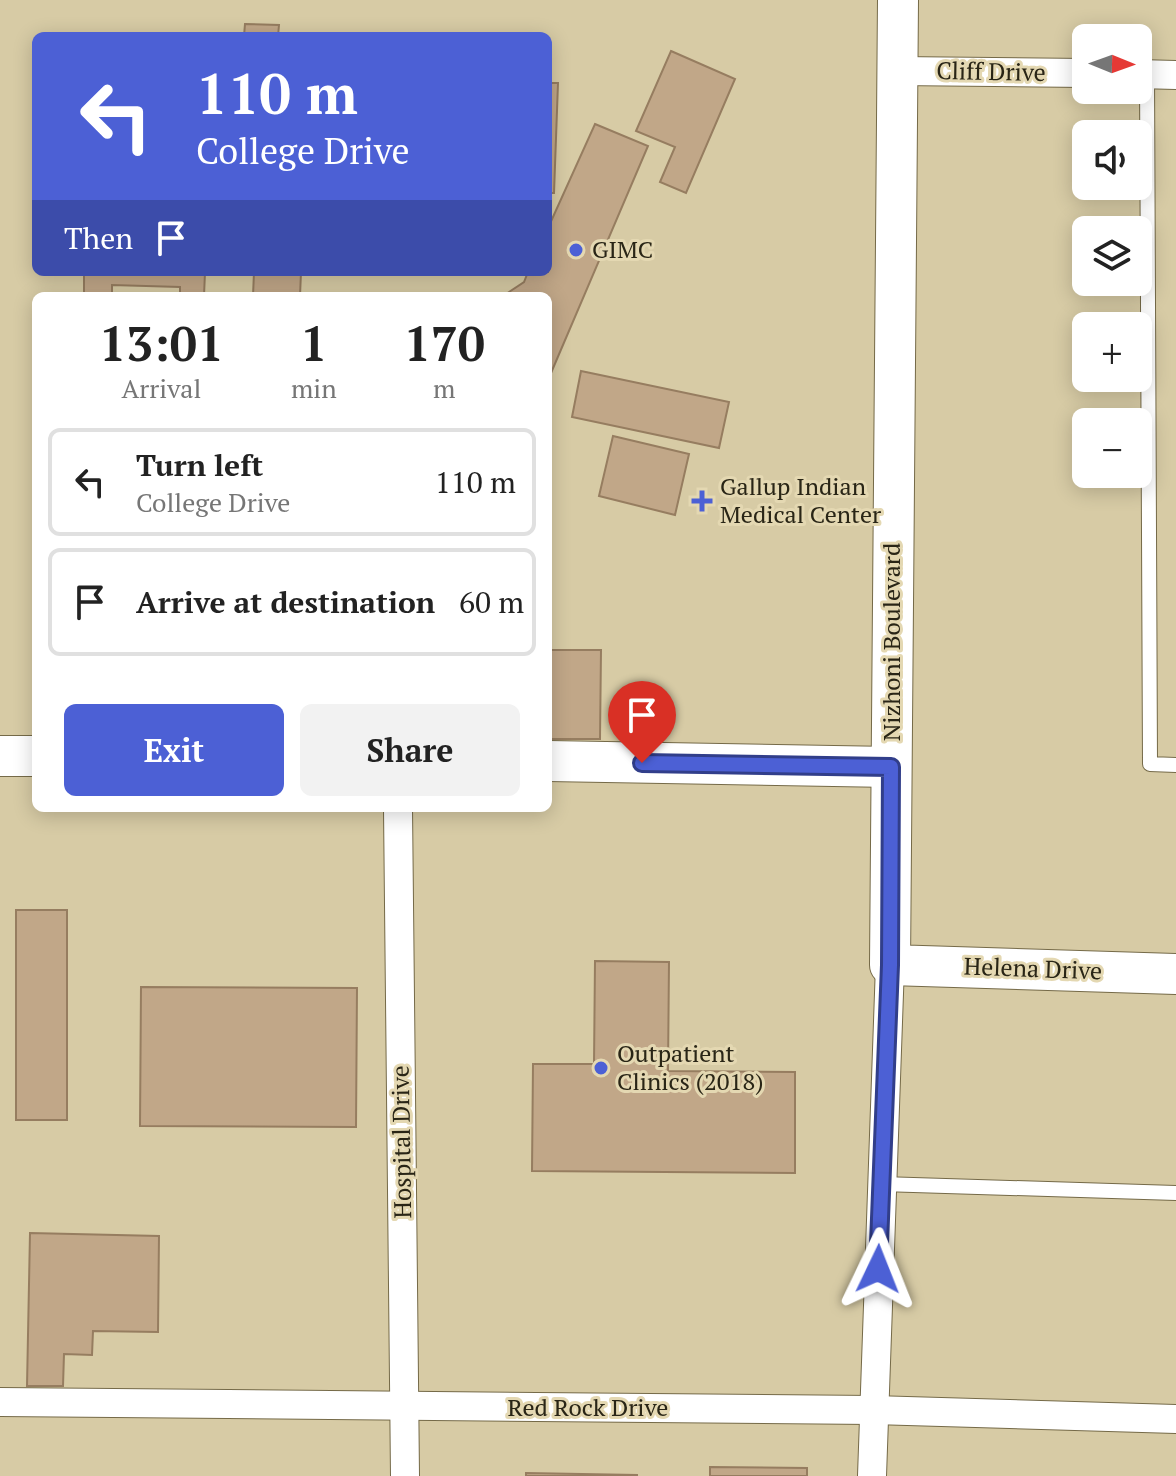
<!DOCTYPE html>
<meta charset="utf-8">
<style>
:root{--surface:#fff;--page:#f2f2f2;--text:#222;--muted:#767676;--line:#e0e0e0;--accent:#4c60d5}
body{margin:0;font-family:"PT Serif",serif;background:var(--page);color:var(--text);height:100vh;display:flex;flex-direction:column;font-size:30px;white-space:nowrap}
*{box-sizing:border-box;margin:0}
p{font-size:26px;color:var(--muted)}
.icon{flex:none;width:44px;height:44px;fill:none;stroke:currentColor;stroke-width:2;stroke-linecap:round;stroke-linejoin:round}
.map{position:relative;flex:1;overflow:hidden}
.side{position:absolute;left:32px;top:292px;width:520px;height:520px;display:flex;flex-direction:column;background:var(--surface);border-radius:12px;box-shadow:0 4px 20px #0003}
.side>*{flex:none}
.top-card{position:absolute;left:32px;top:32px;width:520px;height:244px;border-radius:12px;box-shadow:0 4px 20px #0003;background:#4c60d5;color:#fff;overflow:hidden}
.needle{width:52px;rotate:91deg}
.buttons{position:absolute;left:1072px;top:24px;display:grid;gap:16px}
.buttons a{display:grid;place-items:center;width:80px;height:80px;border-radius:12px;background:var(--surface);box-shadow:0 4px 20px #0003;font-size:40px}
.pin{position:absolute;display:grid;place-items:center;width:68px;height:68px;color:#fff;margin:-82px -34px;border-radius:50% 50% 50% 0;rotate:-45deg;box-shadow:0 0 8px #0007}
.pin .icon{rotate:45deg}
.me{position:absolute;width:88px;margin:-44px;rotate:2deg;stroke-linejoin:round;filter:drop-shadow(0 0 6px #0008)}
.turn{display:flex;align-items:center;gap:28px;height:168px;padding:0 32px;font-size:36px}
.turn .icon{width:104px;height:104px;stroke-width:2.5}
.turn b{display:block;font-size:56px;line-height:68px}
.then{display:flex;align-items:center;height:76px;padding:0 32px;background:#0003;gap:16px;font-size:30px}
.eta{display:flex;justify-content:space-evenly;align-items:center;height:136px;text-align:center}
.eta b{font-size:48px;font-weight:700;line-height:56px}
.action{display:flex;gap:16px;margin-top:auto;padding:16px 32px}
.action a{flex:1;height:92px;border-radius:12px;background:var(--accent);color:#fff;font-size:32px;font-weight:700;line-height:92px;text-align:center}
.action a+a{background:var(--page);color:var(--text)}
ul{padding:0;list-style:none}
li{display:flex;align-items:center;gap:24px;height:108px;margin:0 16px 12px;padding:0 16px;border:4px solid var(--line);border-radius:12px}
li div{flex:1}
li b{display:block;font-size:30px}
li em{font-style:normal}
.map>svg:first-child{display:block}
.building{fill:#c1a788;stroke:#967d60;stroke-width:2}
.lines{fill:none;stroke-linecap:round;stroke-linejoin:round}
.service-casing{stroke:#756a48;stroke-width:16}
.minor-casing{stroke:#756a48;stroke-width:30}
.secondary-casing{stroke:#756a48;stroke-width:42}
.service{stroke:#fff;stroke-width:14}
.minor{stroke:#fff;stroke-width:28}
.secondary{stroke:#fff;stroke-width:40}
.route-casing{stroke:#313e8a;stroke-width:20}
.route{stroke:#4c60d5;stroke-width:14}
.poi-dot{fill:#4c60d5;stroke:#e4d8b2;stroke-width:3}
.labels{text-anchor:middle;stroke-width:6;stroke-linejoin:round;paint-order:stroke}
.street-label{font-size:24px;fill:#292516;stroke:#e4d8b2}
.poi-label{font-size:24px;fill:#292516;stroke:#e4d8b2;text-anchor:start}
</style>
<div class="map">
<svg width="1176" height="1476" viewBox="0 0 1176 1476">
<rect width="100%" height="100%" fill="#d7cba5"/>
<!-- building -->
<g class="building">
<path d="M245,24L279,25L278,36H244Z"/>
<path d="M671,51L735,79L686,193L660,182L675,147L636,131Z"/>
<path d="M548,83H558L554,193H548Z"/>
<path d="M595,124L648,146L548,380V296H494L506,294L524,282L528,272H548V228Z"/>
<path d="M84,272H205L204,296H180V287L112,285V296H84Z"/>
<path d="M254,272H301L300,296H253Z"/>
<path d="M581,371L729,402L719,448L572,417Z"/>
<path d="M613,436L689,454L675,515L599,496Z"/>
<path d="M548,650H601L600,739H548Z"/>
<rect x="16" y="910" width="51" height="210"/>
<path d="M595,961L669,962L668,1071L795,1072V1173L532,1171L533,1064H594Z"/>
<path d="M141,987L357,988L356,1127L140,1126Z"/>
<path d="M30,1233L159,1236L158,1332L93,1331L92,1355L64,1354L63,1386H27Z"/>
<path d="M710,1467L807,1468V1476H710Z"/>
<path d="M526,1473L637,1475V1476H526Z"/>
</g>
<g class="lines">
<!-- service casing -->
<g class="service-casing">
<g id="service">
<path d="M1147,74L1150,764L1176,765"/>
<path d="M881,1184L1176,1193"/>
</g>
</g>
<!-- minor casing -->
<g class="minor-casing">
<g id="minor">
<path d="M897,71L1086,73"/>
<path d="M1138,74L1176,75"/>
<path d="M398,808L405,1476"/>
<path d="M0,1402L873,1410L1176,1419"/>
<path d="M872,1476L890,965"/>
</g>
</g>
<!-- secondary casing -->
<g class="secondary-casing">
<g id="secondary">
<path d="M898,0L890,965L1176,974"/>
<path d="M0,756H36"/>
<path d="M548,761L891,767"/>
</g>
</g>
<!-- service -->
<use href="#service" class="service"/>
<!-- minor -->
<use href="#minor" class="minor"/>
<!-- secondary -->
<use href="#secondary" class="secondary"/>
</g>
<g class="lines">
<!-- route casing -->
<g class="route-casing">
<path id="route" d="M642,763L891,767L890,965L878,1269"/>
</g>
<!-- route -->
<use href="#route" class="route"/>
</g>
<!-- markers -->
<g class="poi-dot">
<circle cx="576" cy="250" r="8"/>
<path d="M698 489h8v8h8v8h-8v8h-8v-8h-8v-8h8z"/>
<circle cx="601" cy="1068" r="8"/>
</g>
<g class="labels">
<!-- street labels -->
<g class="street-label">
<text transform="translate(991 72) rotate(1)" y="8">Cliff Drive</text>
<text transform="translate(892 642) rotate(-90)" y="8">Nizhoni Boulevard</text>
<text transform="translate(1033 969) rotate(2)" y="8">Helena Drive</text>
<text transform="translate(402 1142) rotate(-91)" y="8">Hospital Drive</text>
<text x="588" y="1416">Red Rock Drive</text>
</g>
<!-- poi labels -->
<g class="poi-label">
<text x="592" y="258">GIMC</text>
<text x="720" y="495">Gallup Indian<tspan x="720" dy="28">Medical Center</tspan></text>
<text x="617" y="1062">Outpatient<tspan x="617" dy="28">Clinics (2018)</tspan></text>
</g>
</g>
</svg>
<div class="buttons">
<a><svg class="needle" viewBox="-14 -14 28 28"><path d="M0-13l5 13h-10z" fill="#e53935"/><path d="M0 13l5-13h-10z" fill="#767676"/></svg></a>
<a><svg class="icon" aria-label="sound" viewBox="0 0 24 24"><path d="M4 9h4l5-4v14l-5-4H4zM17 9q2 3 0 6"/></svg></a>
<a><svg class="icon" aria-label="layers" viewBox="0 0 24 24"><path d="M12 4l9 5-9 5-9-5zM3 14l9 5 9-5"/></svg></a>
<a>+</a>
<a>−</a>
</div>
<div class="pin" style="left:642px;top:763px;background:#d93025"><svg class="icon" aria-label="arrive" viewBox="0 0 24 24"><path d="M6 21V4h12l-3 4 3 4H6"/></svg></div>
<svg class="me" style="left:878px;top:1269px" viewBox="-20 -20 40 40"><path d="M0-17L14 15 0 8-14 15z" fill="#4c60d5" stroke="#fff" stroke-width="4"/></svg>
<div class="top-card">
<div class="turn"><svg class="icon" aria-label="left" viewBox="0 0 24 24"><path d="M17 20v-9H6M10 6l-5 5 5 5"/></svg><div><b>110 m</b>College Drive</div></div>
<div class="then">Then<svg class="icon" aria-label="arrive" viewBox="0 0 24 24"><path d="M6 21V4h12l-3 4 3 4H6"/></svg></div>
</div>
<section class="side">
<div class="eta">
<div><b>13:01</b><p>Arrival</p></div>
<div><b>1</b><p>min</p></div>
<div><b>170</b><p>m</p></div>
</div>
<ul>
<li><svg class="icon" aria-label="left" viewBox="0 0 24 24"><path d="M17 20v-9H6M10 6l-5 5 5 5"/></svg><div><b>Turn left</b><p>College Drive</p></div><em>110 m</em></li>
<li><svg class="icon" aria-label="arrive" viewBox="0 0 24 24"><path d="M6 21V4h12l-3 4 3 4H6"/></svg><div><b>Arrive at destination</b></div><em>60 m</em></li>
</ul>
<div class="action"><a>Exit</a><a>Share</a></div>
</section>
</div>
